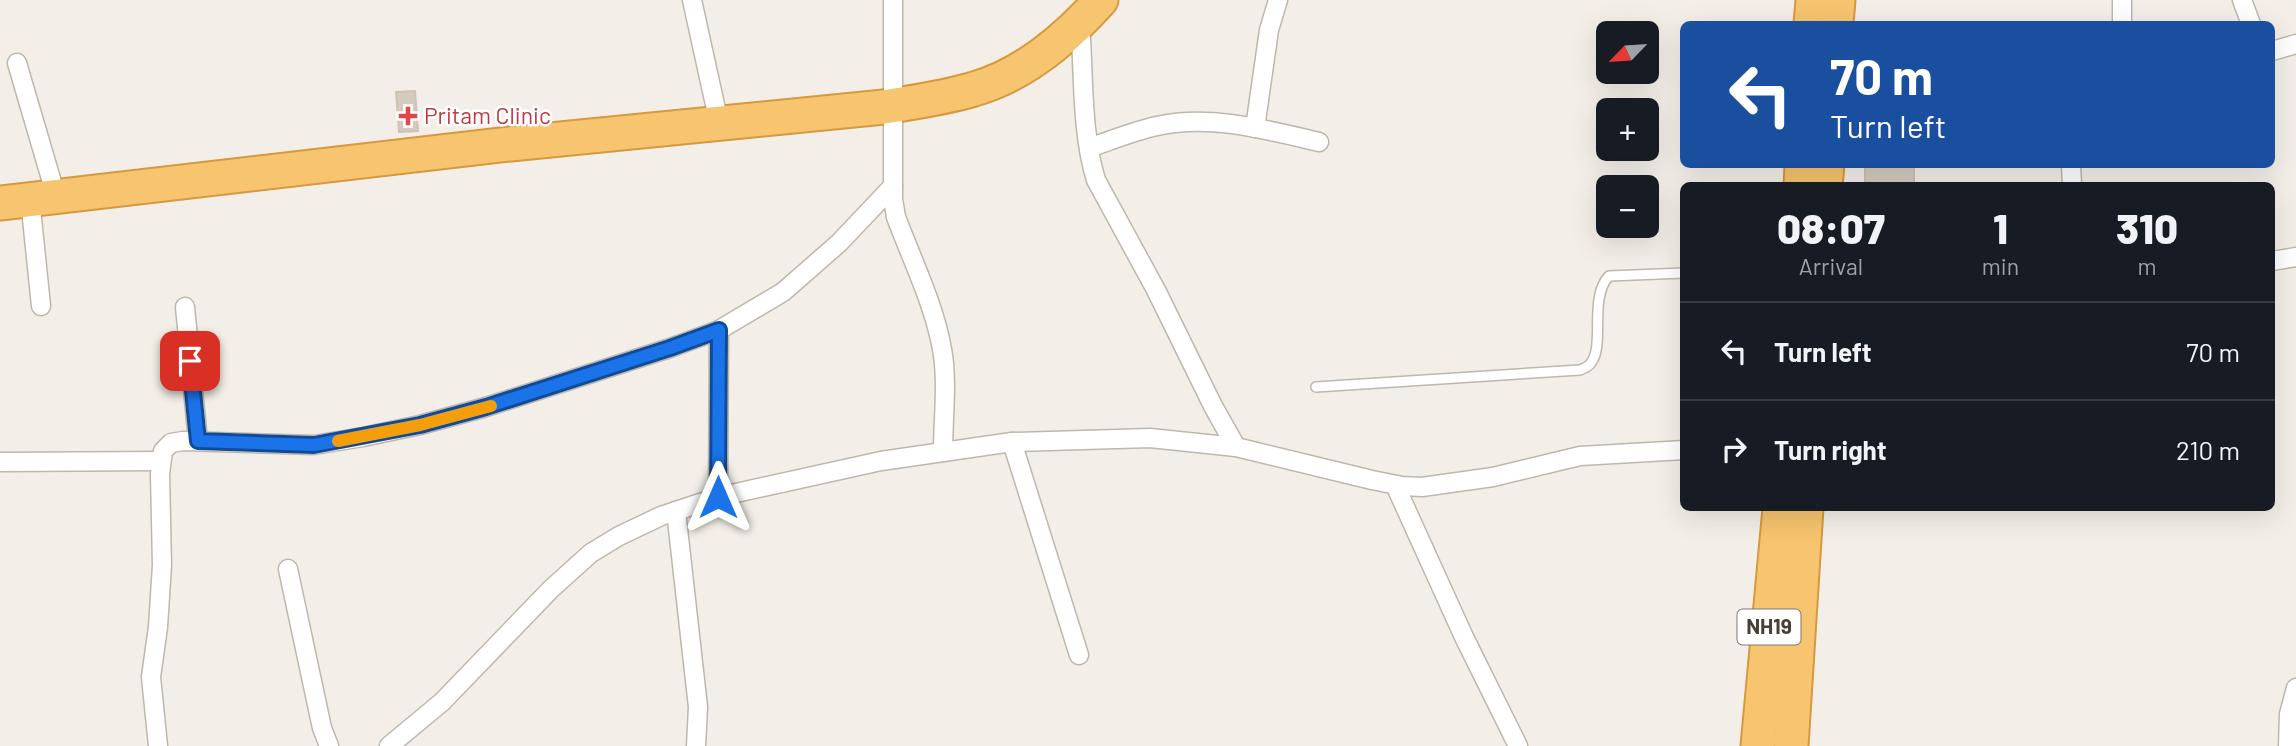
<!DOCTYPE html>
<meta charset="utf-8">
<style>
:root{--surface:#171b24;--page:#20242c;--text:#f1f3f6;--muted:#9ea1a6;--line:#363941}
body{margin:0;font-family:Barlow,sans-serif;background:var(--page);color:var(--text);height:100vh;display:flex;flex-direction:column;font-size:26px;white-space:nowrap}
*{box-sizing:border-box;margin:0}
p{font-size:23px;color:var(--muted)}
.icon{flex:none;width:38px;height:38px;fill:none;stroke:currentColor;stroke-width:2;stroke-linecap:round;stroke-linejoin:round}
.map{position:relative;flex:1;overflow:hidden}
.drawer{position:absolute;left:1680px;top:182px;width:595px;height:329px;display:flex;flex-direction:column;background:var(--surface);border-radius:10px;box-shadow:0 7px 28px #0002}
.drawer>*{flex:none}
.banner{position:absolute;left:1680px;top:21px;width:595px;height:147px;border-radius:10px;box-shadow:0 7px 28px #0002;background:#1a4fa0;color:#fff;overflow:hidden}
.needle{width:46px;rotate:245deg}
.controls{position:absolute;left:1596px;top:21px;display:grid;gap:14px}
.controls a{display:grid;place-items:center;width:63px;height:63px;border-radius:10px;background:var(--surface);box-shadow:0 7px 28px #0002;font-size:35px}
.pin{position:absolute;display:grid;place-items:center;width:60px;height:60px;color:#fff;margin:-30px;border-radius:14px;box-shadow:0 4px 10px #0006}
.me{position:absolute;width:77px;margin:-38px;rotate:0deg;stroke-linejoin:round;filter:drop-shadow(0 0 5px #0008)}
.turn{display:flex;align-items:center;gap:24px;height:147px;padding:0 35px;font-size:32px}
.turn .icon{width:91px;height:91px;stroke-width:2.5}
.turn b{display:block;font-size:49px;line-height:60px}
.eta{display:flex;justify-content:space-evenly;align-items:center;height:119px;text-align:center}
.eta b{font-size:42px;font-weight:800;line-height:49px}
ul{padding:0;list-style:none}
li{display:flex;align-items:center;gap:21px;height:98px;padding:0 35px;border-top:2px solid var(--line)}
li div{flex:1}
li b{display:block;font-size:26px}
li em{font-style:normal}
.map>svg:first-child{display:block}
.building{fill:#d4cbbe;stroke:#cfc2b1;stroke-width:2}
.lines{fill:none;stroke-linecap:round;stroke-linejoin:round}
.lane-casing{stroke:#beb7ab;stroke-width:12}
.street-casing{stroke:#beb7ab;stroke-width:21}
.highway-casing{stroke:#d6993f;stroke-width:37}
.lane{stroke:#fff;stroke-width:9}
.street{stroke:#fff;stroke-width:18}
.highway{stroke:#f7c46f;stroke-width:33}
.route-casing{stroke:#114b97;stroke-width:18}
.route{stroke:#1a73e8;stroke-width:12}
.slow{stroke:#f59e0b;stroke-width:12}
.health-dot{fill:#e0444e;stroke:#fff;stroke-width:2.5}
.labels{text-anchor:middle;stroke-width:5;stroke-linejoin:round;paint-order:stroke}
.shield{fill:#fff;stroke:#7e7973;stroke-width:2}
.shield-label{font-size:21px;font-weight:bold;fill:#464037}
.health-label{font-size:23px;fill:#be3a42;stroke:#fff;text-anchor:start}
</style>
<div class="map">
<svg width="2296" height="746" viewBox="0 0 2296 746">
<rect width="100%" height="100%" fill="#f3efe8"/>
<!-- building -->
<g class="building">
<path d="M415,91L418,131L399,132L396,92Z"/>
<rect x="1865" y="164" width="49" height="22"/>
</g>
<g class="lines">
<!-- lane casing -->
<g class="lane-casing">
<path id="lane" d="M1316,387L1580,370C1584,368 1588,367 1590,364C1606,347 1588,298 1609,276L1684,273"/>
</g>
<!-- street casing -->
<g class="street-casing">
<g id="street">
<path d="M692,0L719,123"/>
<path d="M893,0V199L896,217C912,260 934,304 942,349C948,382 943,418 943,452"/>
<path d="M2242,0L2251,24"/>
<path d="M1080,23C1084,73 1081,132 1096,180L1156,290L1213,406L1236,447"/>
<path d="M2122,24V0"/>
<path d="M2272,51L2296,44"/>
<path d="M17,63L56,196"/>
<path d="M1255,128L1269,30L1278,0"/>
<path d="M1089,148C1112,140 1134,131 1157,126C1211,114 1267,130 1319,142"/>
<path d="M2071,164L2072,186"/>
<path d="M30,199L41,306"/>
<path d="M2272,261L2296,257"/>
<path d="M185,307L198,441"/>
<path d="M1012,442L1079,655"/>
<path d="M1,462L161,461"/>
<path d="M1395,485L1464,637L1518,746"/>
<path d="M718,497L719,330"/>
<path d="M676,511L698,707L696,746"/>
<path d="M288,569L322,728L329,746"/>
<path d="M158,746L151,677L158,627L162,565L160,474L163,451L171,443L183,441L314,445L363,437L420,425L486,407L670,348L719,330L783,292L839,243L893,186"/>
<path d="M389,746L442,702L551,589L591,553L619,536L661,516L718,497L881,461L1012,442L1150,438L1236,447L1372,480L1402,486L1422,487L1493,477L1580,456L1684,450"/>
<path d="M2288,746L2289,714L2296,688"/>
</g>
</g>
<!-- highway casing -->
<g class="highway-casing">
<g id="highway">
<path d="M1811,24L1813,0"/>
<path d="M1836,24L1838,0"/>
<path d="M1801,186L1802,164"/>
<path d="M1825,186L1827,164"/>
<path d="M0,203L510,144L884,107C914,102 945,98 974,89C1024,75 1067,38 1101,0"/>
<path d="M1758,746L1780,508"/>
<path d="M1791,746L1806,508"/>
</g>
</g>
<!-- lane -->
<use href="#lane" class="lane"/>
<!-- street -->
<use href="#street" class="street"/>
<!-- highway -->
<use href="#highway" class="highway"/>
</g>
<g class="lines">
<!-- route casing -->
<g class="route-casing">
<path id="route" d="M190,361L198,441L314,445L420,425L486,407L670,348L719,330L718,497"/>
</g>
<!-- route -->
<use href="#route" class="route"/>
<!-- slow -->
<path class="slow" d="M338,441L420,425L491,406"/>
</g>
<!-- markers -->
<path class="health-dot" d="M404.5 105.5h7v7h7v7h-7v7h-7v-7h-7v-7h7z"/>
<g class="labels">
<!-- shield labels -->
<rect class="shield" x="1737.5" y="609.5" width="63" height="35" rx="5"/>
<g class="shield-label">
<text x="1769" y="634">NH19</text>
</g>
<!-- health labels -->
<g class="health-label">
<text x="424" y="124">Pritam Clinic</text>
</g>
</g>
</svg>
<div class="controls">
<a><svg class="needle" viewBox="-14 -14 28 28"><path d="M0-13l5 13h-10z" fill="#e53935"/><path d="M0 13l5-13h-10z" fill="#9ea1a6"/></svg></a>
<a>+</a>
<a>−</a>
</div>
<div class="pin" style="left:190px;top:361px;background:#d93025"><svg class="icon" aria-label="arrive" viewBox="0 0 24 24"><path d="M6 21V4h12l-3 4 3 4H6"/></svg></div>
<svg class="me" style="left:718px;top:497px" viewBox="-20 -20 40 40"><path d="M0-17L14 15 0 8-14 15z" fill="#1a73e8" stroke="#fff" stroke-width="4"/></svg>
<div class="banner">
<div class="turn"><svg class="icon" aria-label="left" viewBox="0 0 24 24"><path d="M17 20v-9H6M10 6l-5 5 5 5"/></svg><div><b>70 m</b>Turn left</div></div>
</div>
<section class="drawer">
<div class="eta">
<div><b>08:07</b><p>Arrival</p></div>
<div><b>1</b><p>min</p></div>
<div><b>310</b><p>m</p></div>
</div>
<ul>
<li><svg class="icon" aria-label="left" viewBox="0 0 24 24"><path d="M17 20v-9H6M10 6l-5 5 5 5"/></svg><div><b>Turn left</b></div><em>70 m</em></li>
<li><svg class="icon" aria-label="right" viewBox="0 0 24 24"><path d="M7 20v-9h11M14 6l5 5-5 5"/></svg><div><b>Turn right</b></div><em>210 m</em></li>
</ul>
</section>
</div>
